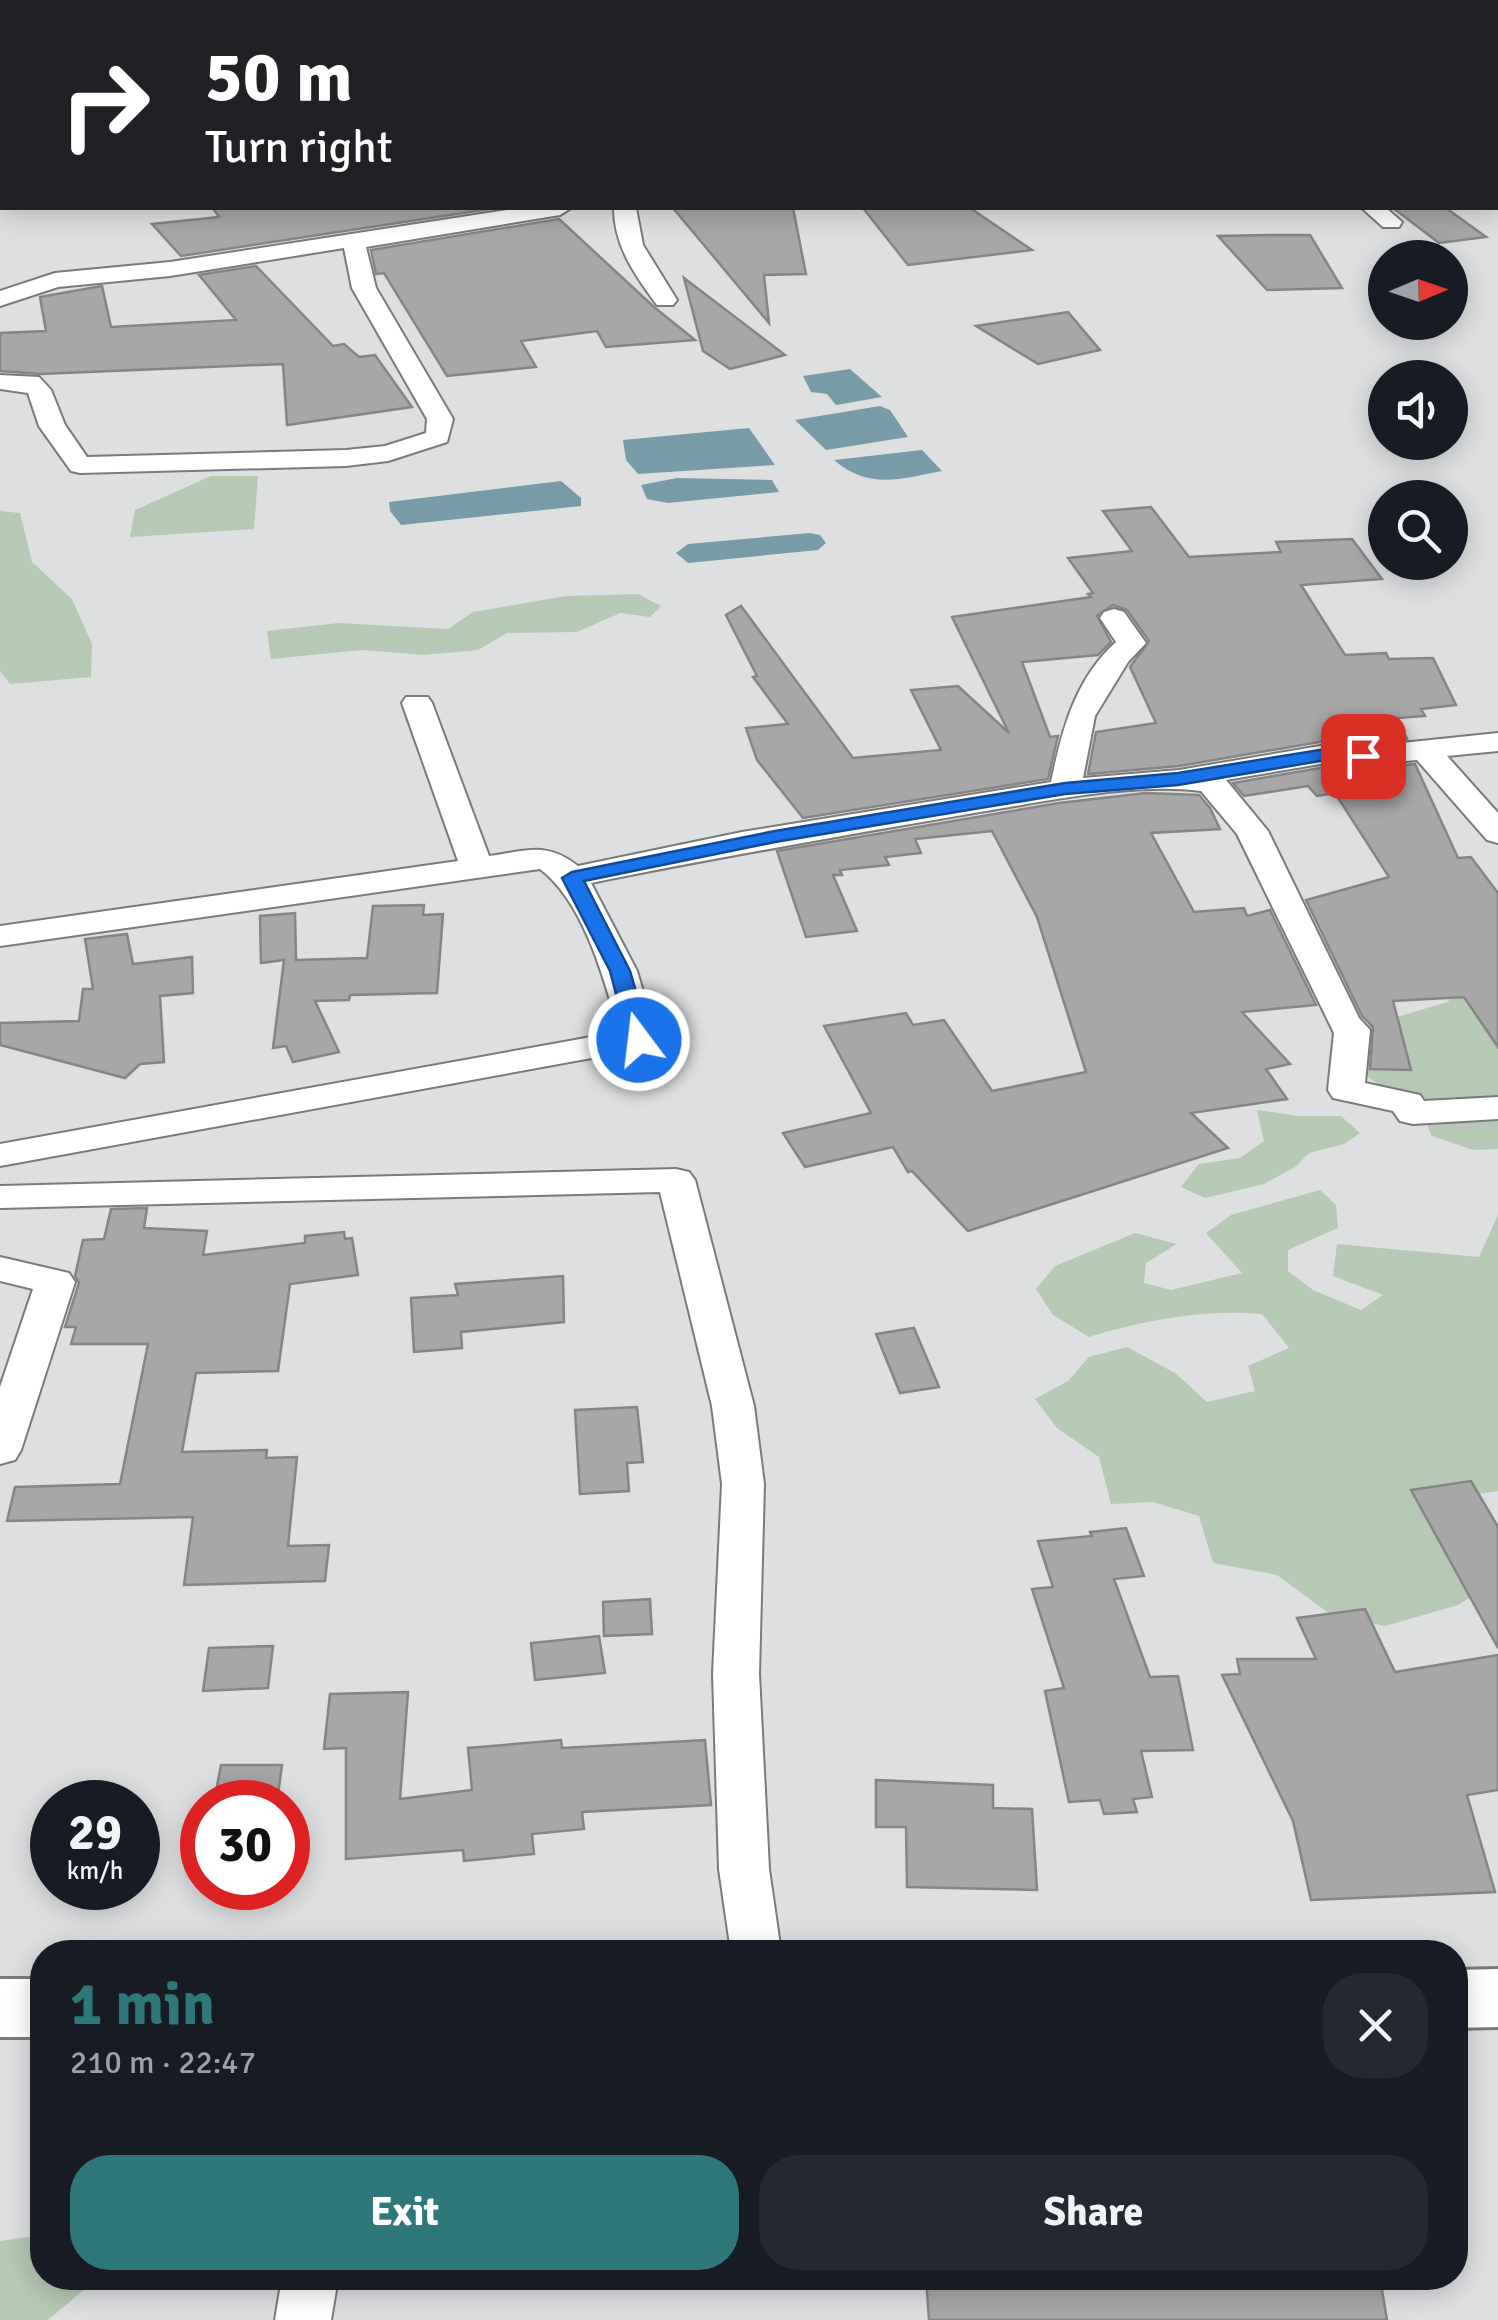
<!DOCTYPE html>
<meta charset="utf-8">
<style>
:root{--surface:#171b24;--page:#242831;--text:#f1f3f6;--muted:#9ea1a6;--accent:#2e777b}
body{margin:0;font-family:Signika,sans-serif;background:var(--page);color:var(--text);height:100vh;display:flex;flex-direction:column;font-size:38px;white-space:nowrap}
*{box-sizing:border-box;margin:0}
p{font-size:32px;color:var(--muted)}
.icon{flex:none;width:55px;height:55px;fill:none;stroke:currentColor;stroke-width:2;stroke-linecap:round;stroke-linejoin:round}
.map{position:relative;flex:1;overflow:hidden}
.drawer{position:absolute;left:30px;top:1940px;width:1438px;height:350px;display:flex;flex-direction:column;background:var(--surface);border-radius:40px;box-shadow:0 5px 25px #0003}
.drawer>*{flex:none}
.guide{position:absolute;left:0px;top:0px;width:1500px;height:210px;box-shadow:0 5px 25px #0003;background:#202124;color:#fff;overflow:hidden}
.needle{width:65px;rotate:88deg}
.controls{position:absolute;left:1368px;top:240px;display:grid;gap:20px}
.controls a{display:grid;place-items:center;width:100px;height:100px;border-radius:50%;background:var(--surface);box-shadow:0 5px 25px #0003;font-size:50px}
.speed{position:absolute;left:30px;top:1780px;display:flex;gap:20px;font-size:50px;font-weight:700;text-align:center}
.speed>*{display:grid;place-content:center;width:130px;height:130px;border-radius:50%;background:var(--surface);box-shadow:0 5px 25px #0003;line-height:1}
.speed small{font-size:25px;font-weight:400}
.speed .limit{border:15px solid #d22;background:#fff;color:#111}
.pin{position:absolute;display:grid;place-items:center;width:85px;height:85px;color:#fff;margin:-42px;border-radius:20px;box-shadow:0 5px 15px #0006}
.me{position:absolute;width:110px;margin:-55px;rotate:345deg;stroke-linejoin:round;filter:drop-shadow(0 0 8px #0008)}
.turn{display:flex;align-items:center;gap:35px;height:210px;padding:0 40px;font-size:45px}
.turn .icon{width:130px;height:130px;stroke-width:2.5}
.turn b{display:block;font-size:70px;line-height:85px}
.round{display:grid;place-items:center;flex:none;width:105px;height:105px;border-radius:40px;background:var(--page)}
.overview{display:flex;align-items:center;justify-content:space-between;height:170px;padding:0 40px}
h1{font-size:60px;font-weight:800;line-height:75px;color:var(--accent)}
.cta{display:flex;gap:20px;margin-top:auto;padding:20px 40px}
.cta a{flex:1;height:115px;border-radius:40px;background:var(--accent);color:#fff;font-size:40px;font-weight:800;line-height:115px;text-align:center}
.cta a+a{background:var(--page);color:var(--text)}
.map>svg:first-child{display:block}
.green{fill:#b6c9b4}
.water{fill:#779ca8}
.building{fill:#a7a7a8;stroke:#858587;stroke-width:2.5}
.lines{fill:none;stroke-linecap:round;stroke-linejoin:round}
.minor-casing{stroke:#797a7b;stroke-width:4}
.tertiary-casing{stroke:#797a7b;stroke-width:5}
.secondary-casing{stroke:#797a7b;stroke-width:6}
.minor{fill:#fff;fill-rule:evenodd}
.tertiary{fill:#fff;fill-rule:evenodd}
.secondary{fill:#fff;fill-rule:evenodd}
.route{fill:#1a73e8;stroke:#114b97;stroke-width:2.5}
</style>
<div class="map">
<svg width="1498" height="2320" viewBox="0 0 1498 2320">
<rect width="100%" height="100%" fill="#dedfe0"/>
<!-- green -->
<g class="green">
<path d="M211,476H258L254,529L130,537L135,510Z"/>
<path d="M0,511L20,513L32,562L72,599L92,644L91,677L10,684L0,671Z"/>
<path d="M638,594L661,606L650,617L620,613L577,632L507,633L478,650L424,655L362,650L271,659L267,631L339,623L448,629L473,612L566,596Z"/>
<path d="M1498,981V1149L1473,1150L1432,1136L1421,1112L1357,1070L1352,1030L1448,1002L1459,985Z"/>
<path d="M1257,1110L1299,1116H1341L1360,1133L1344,1144L1309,1153L1295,1167L1264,1184L1205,1198L1181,1187L1199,1164L1240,1158L1264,1141Z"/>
<path d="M1320,1190L1336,1205L1338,1228L1288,1250V1271L1313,1290L1361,1310L1383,1295L1333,1276L1337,1244L1479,1257L1498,1215V1491L1431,1501L1485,1588L1458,1605L1385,1626L1334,1617L1277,1575L1213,1563L1199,1516L1153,1502L1111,1504L1099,1457L1057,1428L1035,1399L1068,1381L1089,1357L1127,1347L1175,1373L1207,1402L1255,1391L1248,1366L1289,1348L1262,1314C1202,1309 1146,1320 1089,1337L1053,1315L1036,1289L1055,1266L1135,1233L1177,1244L1146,1263L1144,1283L1171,1290L1242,1273L1206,1233L1231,1215Z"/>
<path d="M42,2235V2278H98L48,2320H0V2241Z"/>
</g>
<!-- water -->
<g class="water">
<path d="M850,369L882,397L836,405L827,394L811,392L803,376Z"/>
<path d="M880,406L890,410L908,437L826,450L795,420Z"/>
<path d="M749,428L775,465L638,474L626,460L623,440Z"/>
<path d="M922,450L942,471C900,479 869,490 834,460Z"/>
<path d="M677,478L772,480L779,492L668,503L647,499L641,485Z"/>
<path d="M561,481L581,498V506L401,525L390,511L389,502Z"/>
<path d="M810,533L820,535L826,543L818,550L688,563L676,553L688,544Z"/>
</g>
<!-- building -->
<g class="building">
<path d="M213,208H487L489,209L181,256L152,224L219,217Z"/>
<path d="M673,208H793L806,274L764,275L769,323Z"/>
<path d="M863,208H970L1032,250L908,265Z"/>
<path d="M1393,208H1446L1486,237L1439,243Z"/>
<path d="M559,219L654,307L695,340L606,347L597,331L521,341L536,367L447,376L384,273L376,274L371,250Z"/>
<path d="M1268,235H1310L1342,288L1267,290L1218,236Z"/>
<path d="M256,266L333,346L344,344L359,357L375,355L412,407L287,425L283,364L40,374L0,371V333L46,331L40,297L102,286L111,327L236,320L199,275Z"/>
<path d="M684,278L785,355L730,369L703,351Z"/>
<path d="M1068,312L1100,350L1038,364L976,326Z"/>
<path d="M1151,507L1189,557L1281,552L1276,542L1352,539L1382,579L1301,585L1345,655L1386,653L1389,659L1433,658L1456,705L1421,709L1425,716L1398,718L1407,739L1363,743L1325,741L1179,766L1088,774L1096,732L1156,723L1130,667L1149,641L1127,610L1113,605L1097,616L1111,642L1098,655L1022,662L1050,737L1058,736L1048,779L803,818L757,760L746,728L788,724L753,677L757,676L726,615L741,606L853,758L941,750L911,690L958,686L1009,733L952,617L1091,597L1088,594L1093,593L1068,558L1132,551L1103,511Z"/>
<path d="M1415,764L1458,858L1471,857L1498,893V1047L1464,997L1393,1001L1411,1070L1370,1069L1373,1027L1362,1016L1306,900L1389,877L1335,793L1317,796L1308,786L1244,796L1233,783L1326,767L1363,769Z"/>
<path d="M1146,793L1199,795L1210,808L1220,829L1151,833L1194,912L1244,908L1247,916L1270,910L1316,1005L1242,1012L1290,1064L1266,1069L1287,1099L1191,1113L1228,1148L968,1231L912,1171L908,1172L893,1147L805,1167L783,1133L871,1113L824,1026L906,1013L913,1025L944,1020L992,1091L1086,1072L1037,917L992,831L915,839L921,853L885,857L889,865L840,870L842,875H833L857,931L806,937L777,851L1059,803Z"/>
<path d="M424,905L423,915L443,914L437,993L350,995L349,1000L315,1001L339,1052L293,1062L286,1046L273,1048L284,960L261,963L260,916L295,913L296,960L367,958L373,906Z"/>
<path d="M127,934L133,964L192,957L193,993L160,996L164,1062L140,1064L125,1078L0,1045V1023L79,1021L83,989H93L85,939Z"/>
<path d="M147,1208L144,1228L207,1231L203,1255L305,1243V1236L344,1232L345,1239L352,1238L358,1275L290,1284L278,1371L196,1373L182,1452L267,1450L266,1458L297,1457L288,1546L329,1545L325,1581L184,1585L193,1517L7,1521L15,1487L120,1484L148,1344H71L76,1327H65L79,1283L75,1276L83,1240L104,1239L111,1209Z"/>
<path d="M563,1276L564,1322L461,1332L462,1348L414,1352L411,1298L458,1295L455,1284Z"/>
<path d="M914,1328L939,1387L900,1393L876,1334Z"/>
<path d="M637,1407L643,1462L627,1463L629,1491L580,1494L575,1410Z"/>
<path d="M1471,1481L1498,1527V1648L1411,1490Z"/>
<path d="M1126,1528L1144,1576L1114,1579L1150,1677L1178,1676L1193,1750L1141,1751L1152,1797L1133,1799L1137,1812L1104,1814L1100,1800L1069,1802L1045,1691L1064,1688L1032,1589L1053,1587L1038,1541L1092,1536L1090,1532Z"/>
<path d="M650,1599L652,1634L604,1636L603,1602Z"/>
<path d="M1365,1609L1395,1672L1498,1655V1790L1467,1795L1495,1892L1311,1900L1293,1821L1222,1675L1240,1674L1237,1659H1316L1297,1618Z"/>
<path d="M599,1636L605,1673L535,1680L531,1643Z"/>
<path d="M273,1646L268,1688L203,1691L209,1648Z"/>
<path d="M408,1692L400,1799L472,1790L468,1748L561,1740L562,1748L705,1740L711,1805L582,1812L584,1829L532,1834L534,1854L464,1861L463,1850L346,1859V1748L324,1749L330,1694Z"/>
<path d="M221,1765H282L277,1802H214Z"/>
<path d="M876,1780L993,1785V1808L1032,1809L1037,1890L907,1887L906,1827H876Z"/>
<path d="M926,2278H1380L1387,2320H929Z"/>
</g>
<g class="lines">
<!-- minor casing -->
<g class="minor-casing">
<g id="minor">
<path d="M19,0H39L40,2H20Z"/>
<path d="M441,0H461L462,2H442Z"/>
<path d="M1374,0H1395L1396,2H1375Z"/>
<path d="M520,208H571L560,215L366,247L376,288L453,419L447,442L388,461L346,466L80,473L71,471L39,426L28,393L0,389V375L39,377L51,390L65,425L87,457L346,450L385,446L426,433L427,419L352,288L344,248L170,276L58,287L0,306V291L55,273L170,262Z"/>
<path d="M614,208H636L643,245L677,300L673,305H657C635,275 614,246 614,208Z"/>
<path d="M1362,208H1386L1402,222L1399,227H1383Z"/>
<path d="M1114,609L1124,612L1146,643L1128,662L1095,716L1083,778L1179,770L1326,745L1363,747L1498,733V751L1447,756L1498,813V843L1487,840L1417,760L1363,765L1326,763L1226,780L1268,831L1359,1018L1370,1030L1365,1083L1420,1095L1424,1101L1498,1097V1119L1413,1124L1400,1121L1393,1111L1333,1098L1328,1090L1334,1033L1237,834L1201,791C1131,782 1044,802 974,813C846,835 719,857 591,883L637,971L657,1039L652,1047L0,1166V1144L619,1032C605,981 584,902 540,869L0,946V926L458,861L402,703L406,697H428L432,703L489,856C527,851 546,841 578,866L742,832L1051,782C1062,730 1075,679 1116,642L1100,618L1104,612Z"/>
<path d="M676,1169L689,1172L695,1180L754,1406L764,1484L759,1674L769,1869L781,1952H731L719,1869L713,1674L722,1484L712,1406L660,1192L0,1208V1186Z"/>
<path d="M0,1257L69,1273L75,1282L21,1450L15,1460L0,1464V1387L33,1289L0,1281Z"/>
<path d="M282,2278H338L331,2320H275Z"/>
</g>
</g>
<!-- tertiary casing -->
<g class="tertiary-casing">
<path id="tertiary" d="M2,45V59L0,60V46Z"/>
</g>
<!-- secondary casing -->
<g class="secondary-casing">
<g id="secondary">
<path d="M1498,1969V2027L1455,2028V1970Z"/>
<rect x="0" y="1979" width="42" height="58"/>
</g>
</g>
<!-- minor -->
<use href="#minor" class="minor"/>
<!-- tertiary -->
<use href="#tertiary" class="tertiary"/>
<!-- secondary -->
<use href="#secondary" class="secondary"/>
</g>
<!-- route -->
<path class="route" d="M1326,749L1363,751L1373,756L1363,762L1326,760L1178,785L1065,794L775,842L584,881L630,971L650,1040L639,1046L628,1040L610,971L562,878L572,872L775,831L1065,783L1178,773Z"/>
</svg>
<div class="controls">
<a><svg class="needle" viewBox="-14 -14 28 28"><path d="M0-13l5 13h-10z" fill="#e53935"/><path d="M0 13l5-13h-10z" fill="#9ea1a6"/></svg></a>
<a><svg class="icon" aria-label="sound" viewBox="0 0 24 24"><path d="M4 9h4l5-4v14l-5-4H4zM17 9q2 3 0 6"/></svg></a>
<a><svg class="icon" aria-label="search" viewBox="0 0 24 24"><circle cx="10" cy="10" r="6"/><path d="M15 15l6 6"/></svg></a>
</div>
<div class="speed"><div>29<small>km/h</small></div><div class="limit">30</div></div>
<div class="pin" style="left:1363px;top:756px;background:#d93025"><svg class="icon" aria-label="arrive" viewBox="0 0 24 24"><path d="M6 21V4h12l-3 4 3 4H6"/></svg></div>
<svg class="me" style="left:639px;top:1040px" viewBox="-20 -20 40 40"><circle r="17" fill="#1a73e8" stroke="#fff" stroke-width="3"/><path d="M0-11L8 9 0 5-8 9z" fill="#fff"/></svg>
<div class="guide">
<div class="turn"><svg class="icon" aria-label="right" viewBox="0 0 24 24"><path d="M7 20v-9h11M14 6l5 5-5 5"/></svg><div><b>50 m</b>Turn right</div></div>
</div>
<section class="drawer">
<div class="overview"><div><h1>1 min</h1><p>210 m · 22:47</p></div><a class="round"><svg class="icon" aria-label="close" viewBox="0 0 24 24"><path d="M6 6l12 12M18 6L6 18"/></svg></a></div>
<div class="cta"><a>Exit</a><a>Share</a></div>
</section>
</div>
